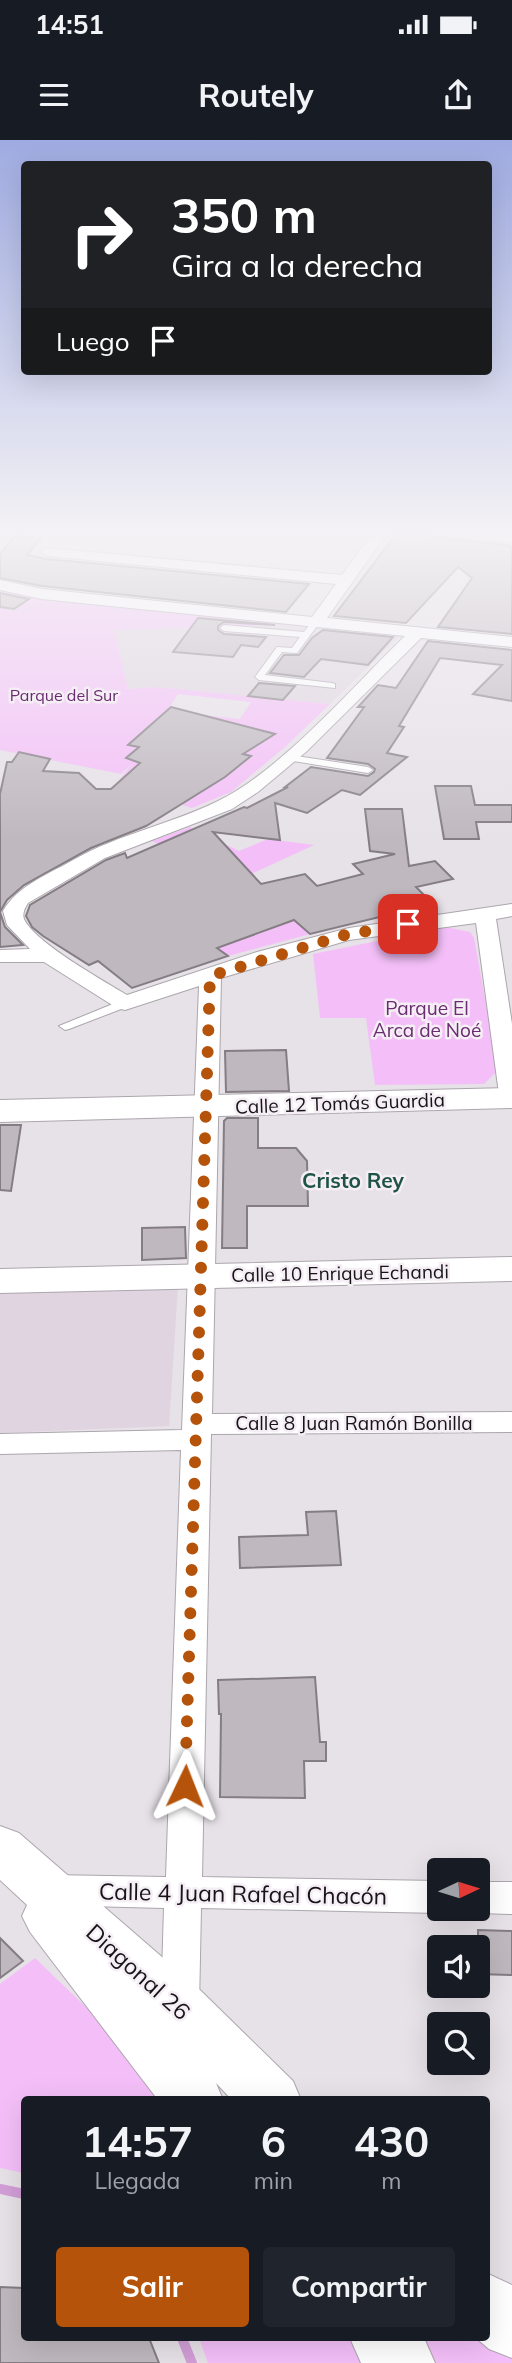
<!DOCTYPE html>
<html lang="es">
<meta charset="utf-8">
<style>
:root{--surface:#171b24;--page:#20242c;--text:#f1f3f6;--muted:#9ea1a6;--accent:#b45309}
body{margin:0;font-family:Mulish,sans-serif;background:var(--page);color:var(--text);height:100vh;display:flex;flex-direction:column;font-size:26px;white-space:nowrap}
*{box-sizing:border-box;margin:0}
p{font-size:23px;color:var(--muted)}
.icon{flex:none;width:38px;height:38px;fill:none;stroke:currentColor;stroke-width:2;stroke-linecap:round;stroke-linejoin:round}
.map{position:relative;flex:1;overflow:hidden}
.sheet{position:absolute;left:21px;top:1956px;width:469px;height:245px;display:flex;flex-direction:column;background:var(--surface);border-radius:7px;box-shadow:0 7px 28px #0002}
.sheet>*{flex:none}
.guide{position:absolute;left:21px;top:21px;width:471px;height:214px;border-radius:7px;box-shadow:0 7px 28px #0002;background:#202124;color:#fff;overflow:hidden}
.needle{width:46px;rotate:86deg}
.tools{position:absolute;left:427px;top:1718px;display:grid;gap:14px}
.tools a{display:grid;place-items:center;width:63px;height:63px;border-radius:7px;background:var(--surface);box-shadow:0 7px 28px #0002;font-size:35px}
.pin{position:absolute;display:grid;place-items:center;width:60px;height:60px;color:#fff;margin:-30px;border-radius:14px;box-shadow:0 4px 10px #0006}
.me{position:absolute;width:77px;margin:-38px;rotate:2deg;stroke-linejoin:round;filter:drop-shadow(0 0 5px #0008)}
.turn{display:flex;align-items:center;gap:24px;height:147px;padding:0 35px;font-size:32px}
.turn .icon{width:91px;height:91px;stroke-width:2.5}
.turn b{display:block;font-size:49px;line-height:60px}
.then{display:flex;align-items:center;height:66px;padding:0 35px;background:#0003;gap:14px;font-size:26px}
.eta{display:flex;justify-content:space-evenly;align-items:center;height:119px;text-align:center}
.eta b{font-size:42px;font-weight:700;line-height:49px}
.cta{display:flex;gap:14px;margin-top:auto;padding:14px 35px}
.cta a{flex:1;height:80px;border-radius:7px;background:var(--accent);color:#fff;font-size:28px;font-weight:700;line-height:80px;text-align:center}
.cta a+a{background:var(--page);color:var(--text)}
.status{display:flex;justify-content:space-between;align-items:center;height:49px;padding:0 35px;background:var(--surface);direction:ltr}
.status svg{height:19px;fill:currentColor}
header{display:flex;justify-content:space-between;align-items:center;height:91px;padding:0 35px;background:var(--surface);font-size:32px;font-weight:700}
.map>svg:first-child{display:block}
.built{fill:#dfd4e0}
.green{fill:#f4bff8;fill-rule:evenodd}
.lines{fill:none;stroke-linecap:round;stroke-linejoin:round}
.stream{stroke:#d29ed7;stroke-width:10}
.building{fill:#bfb8bf;stroke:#847e84;stroke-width:2}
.lane-casing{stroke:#aca6ad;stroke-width:2}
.street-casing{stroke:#aca6ad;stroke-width:2}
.secondary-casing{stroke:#aca6ad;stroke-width:2}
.lane{fill:#fff;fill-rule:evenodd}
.street{fill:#fff;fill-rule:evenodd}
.secondary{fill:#fff;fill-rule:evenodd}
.route{stroke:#b45309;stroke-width:12;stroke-dasharray:0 21.6}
.labels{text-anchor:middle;stroke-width:5;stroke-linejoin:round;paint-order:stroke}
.far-park-label{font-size:16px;fill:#692c70;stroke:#f5eef5}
.park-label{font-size:19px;fill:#692c70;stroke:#f5eef5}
.street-label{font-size:19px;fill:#171417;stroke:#f5eef5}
.neighbourhood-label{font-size:21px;font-weight:bold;fill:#1f5346;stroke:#f5eef5}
.near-street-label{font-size:23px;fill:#171417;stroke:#f5eef5}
</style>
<div class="status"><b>14:51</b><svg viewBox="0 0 49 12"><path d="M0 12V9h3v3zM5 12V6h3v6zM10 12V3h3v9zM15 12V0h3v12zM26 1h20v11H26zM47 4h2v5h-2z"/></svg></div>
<header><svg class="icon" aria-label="menu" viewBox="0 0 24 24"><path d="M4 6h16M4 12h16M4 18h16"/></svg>Routely<svg class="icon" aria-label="share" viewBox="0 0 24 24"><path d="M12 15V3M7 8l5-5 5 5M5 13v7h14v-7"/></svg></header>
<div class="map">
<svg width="512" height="2223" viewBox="0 0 512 2223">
<rect width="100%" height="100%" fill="#e7e1e8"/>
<!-- built -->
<g class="built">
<path d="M278,389H372L364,403L273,395Z"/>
<path d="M304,484L402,494L330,564L156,547L128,549L114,490Z"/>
<path d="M178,1145L169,1286L0,1293V1151Z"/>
</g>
<!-- green -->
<g class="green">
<path d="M0,448L304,484L114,490L128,549L156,547L330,564L285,607L231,652L192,668C166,659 140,656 114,647L131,625L121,634L0,610ZM178,554L251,562L240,579L167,571ZM160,576L178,580L139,608L129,605Z"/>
<path d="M190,687L239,711L268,699L314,705L238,740L152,701Z"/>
<path d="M294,780L310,794L228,816L205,800L223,792L237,801Z"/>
<path d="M446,787L470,792L474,798L498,930L484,944L375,945L366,878H320L313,814Z"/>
<path d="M35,1818L93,1874L163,1960H24V2033L0,2028V1844Z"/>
<path d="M199,2198H357L375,2223H208Z"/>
<path d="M411,2198H486L512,2203V2223H431Z"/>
</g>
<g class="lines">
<!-- stream -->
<g class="stream">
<path d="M0,2049L24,2054"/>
<path d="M182,2198L192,2223"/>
</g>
</g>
<!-- building -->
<g class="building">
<path d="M400,389H420L429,396L512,406V494L438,487L472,438L458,427L406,483L334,476Z"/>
<path d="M15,396L41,398L27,415L47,419L309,444L286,472L42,446L0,438V414Z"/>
<path d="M0,453L29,459L14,469L0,467Z"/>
<path d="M198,478L275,485L224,482L218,486V490L224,494L266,497L258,507L241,505L233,517L173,512Z"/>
<path d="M323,490L393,497L368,525L321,519L304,537L270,533L284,515H299L312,498Z"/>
<path d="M428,501L512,510V561L473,554L502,525L440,518L399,586L404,587L387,613L407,617L360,655L342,650L307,673L275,663L280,700L213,692L261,744L305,734L317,746L363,734L353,724L395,714L370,711L365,669H402L409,726L435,721L453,739L416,747L433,764L310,794L294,780L217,808L228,816L132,848L98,821L89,825L43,796L32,787L26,776L30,765L106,720L125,713L127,718L244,667L247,668L288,647H285L311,627L368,636L374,632L375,629L368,624L327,618L364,567H358L378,545L396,548Z"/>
<path d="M259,543L295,546L283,560L248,556Z"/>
<path d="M171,567L275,594L243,614L251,616L225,637L146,686L91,708L24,745L7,760L0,772L5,787L23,805L0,807V654L7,622H12L19,612L50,619L43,631L79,633L96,649H111L140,623L126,618L139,607L128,605Z"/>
<path d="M435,646H471L475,665H512V682H476L479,699H444Z"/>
<path d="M286,910L289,951L226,952L225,911Z"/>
<path d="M227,978H258V1008H296L307,1021L308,1066H247V1108H222L224,981Z"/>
<path d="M0,985H21L11,1051L0,1050Z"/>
<path d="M185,1087L186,1118L142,1120V1088Z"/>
<path d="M336,1371L341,1425L240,1428L239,1397L308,1395L306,1372Z"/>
<path d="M315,1537L320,1602H326V1621H304L305,1658L220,1657L221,1574H219L218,1540Z"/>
<path d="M478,1790L512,1791V1835L478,1834Z"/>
<path d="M0,1798L23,1821L0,1838Z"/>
<path d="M0,2147L24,2148V2198H149L159,2223H0Z"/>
</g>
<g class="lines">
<!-- lane casing -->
<g class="lane-casing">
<g id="lane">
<path d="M313,480L320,482L297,513L282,512L265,535L332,543L335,544V548L259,540L255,537L277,507L292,508L300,497L224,491L220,488L224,485L304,492Z"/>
<path d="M290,615L368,627L373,630L368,633L287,620V616Z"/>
<path d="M125,859L131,863L129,866L69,889L65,890L59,886Z"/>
</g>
</g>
<!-- street casing -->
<g class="street-casing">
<g id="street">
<path d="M376,389H390L327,478L512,497V507L421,498L307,611L258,652L232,669L105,718L28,763C25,768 22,773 24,779C34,802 104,841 127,855L257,812L349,788L512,764V776L496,779L512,884V968L504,966L500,961L476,783L349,800L221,838L212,1274L512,1272V1292L211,1294L202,1737L439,1741V1769H449L439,1773L201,1768L199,1866L194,1878L180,1883L166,1878L161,1866L164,1768L49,1765L36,1761L31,1750L36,1739L49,1735L166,1737L181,1310L0,1314V1294L182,1290L199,846L125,870L117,868L44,822H0V810L30,809L7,785L3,771C18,745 49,734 75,719C119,694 172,684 218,661C283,629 352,547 405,496L42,459L0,450V440L42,449L312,477L336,444L47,416L40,412L47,408L342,435Z"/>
<path d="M422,389H465L512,395V403L429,393Z"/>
<path d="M478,1742H512V1774L478,1773L468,1769H478Z"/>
</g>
</g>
<!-- secondary casing -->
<g class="secondary-casing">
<g id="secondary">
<path d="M512,948V968L0,982V960Z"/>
<path d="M512,1117V1141L0,1153V1129Z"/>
<path d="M0,1686L19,1693L200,1850L293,1941L301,1960H232L216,1943L223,1960H158L30,1792L22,1776L27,1765L0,1740Z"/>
<path d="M486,2133L512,2145V2218L489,2209L476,2198H486Z"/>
<path d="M350,2198H424L435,2223H361Z"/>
</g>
</g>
<!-- lane -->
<use href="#lane" class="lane"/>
<!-- street -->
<use href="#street" class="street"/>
<!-- secondary -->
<use href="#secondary" class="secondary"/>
</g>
<!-- sky -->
<linearGradient id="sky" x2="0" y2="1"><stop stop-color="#9fabe1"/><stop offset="0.56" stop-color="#f4f2f5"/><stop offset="1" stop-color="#f4f2f5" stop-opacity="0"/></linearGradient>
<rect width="512" height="700" fill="url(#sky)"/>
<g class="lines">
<!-- route -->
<path class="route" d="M185,1646L210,836L345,795L408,784"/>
</g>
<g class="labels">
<!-- far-park labels -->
<g class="far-park-label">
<text x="64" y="561">Parque del Sur</text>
</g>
<!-- park labels -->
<g class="park-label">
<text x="427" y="875">Parque El<tspan x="427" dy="22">Arca de Noé</tspan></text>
</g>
<!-- street labels -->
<g class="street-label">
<text transform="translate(340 963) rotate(-2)" y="7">Calle 12 Tomás Guardia</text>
<text transform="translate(340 1133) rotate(-1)" y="7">Calle 10 Enrique Echandi</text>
<text x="354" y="1290">Calle 8 Juan Ramón Bonilla</text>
</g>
<!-- neighbourhood labels -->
<g class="neighbourhood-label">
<text x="353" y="1048">Cristo Rey</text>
</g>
<!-- near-street labels -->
<g class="near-street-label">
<text transform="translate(243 1754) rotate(1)" y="8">Calle 4 Juan Rafael Chacón</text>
<text transform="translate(138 1832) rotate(42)" y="8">Diagonal 26</text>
</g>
</g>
</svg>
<div class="tools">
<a><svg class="needle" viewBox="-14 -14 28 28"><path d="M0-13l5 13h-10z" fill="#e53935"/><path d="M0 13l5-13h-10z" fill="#9ea1a6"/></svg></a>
<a><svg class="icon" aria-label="sound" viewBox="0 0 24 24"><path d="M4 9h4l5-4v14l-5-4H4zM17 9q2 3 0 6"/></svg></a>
<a><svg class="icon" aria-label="search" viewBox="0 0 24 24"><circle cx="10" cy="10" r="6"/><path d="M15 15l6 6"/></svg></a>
</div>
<div class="pin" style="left:408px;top:784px;background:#d93025"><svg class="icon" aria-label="arrive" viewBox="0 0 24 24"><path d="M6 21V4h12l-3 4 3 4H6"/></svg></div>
<svg class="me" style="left:185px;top:1646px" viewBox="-20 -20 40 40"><path d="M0-17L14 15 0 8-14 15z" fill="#b45309" stroke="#fff" stroke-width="4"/></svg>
<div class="guide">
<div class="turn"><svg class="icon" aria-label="right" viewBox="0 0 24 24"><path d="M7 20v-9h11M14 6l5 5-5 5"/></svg><div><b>350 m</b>Gira a la derecha</div></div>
<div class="then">Luego<svg class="icon" aria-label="arrive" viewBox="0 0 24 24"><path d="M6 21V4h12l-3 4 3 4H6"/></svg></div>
</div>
<section class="sheet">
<div class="eta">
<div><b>14:57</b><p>Llegada</p></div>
<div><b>6</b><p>min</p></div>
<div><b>430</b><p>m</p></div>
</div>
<div class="cta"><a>Salir</a><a>Compartir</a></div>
</section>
</div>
